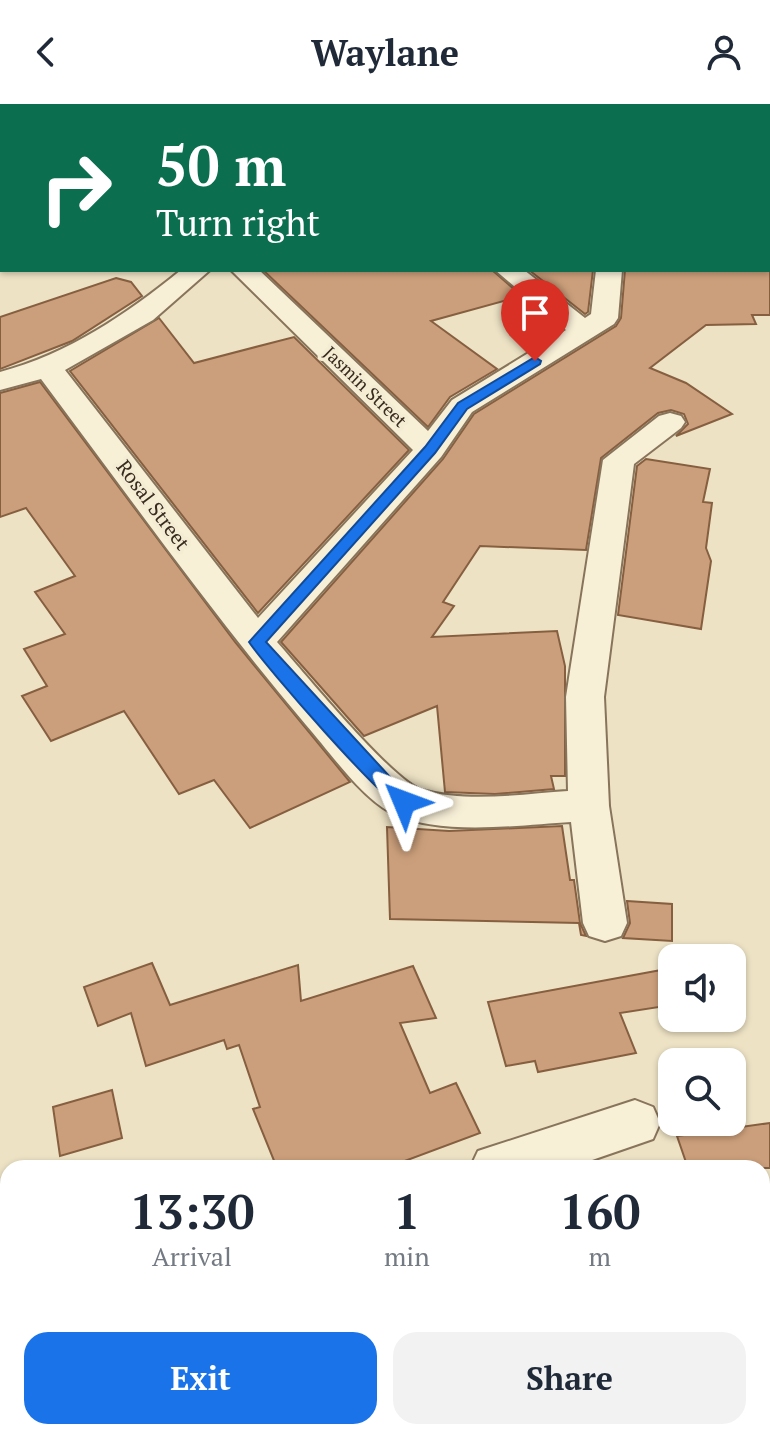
<!DOCTYPE html>
<style>
:root{--surface:#fff;--page:#f2f2f3;--text:#1f2937;--muted:#747a83;--accent:#1a73e8}
body{margin:0;font-family:"PT Serif",serif;background:var(--page);color:var(--text);height:100vh;display:flex;flex-direction:column;font-size:30px;white-space:nowrap}
*{box-sizing:border-box;margin:0}
p{font-size:26px;color:var(--muted)}
.icon{flex:none;width:44px;height:44px;fill:none;stroke:currentColor;stroke-width:2;stroke-linecap:round;stroke-linejoin:round}
.map{position:relative;flex:1;overflow:hidden}
.details{position:absolute;left:0px;top:1056px;width:770px;height:280px;display:flex;flex-direction:column;background:var(--surface);border-radius:24px 24px 0 0;box-shadow:0 2px 6px #0004}
.details>*{flex:none}
.hud{position:absolute;left:0px;top:0px;width:770px;height:168px;box-shadow:0 2px 6px #0004;background:#0b6e4f;color:#fff;overflow:hidden}
.fabs{position:absolute;left:658px;top:840px;display:grid;gap:16px}
.fabs a{display:grid;place-items:center;width:88px;height:88px;border-radius:16px;background:var(--surface);box-shadow:0 2px 6px #0004;font-size:40px}
.pin{position:absolute;display:grid;place-items:center;width:68px;height:68px;color:#fff;margin:-82px -34px;border-radius:50% 50% 50% 0;rotate:-45deg;box-shadow:0 0 8px #0007}
.pin .icon{rotate:45deg}
.me{position:absolute;width:88px;margin:-44px;rotate:314deg;stroke-linejoin:round;filter:drop-shadow(0 0 6px #0008)}
.turn{display:flex;align-items:center;gap:28px;height:168px;padding:0 24px;font-size:36px}
.turn .icon{width:104px;height:104px;stroke-width:2.5}
.turn b{display:block;font-size:56px;line-height:68px}
.eta{display:flex;justify-content:space-evenly;align-items:center;height:136px;text-align:center}
.eta b{font-size:48px;font-weight:700;line-height:56px}
.primary-button{display:flex;gap:16px;margin-top:auto;padding:16px 24px}
.primary-button a{flex:1;height:92px;border-radius:24px;background:var(--accent);color:#fff;font-size:32px;font-weight:700;line-height:92px;text-align:center}
.primary-button a+a{background:var(--page);color:var(--text)}
header{display:flex;justify-content:space-between;align-items:center;height:104px;padding:0 24px;background:var(--surface);font-size:36px;font-weight:700}
.map>svg:first-child{display:block}
.building{fill:#cb9f7b;stroke:#865f41;stroke-width:2}
.lines{fill:none;stroke-linecap:round;stroke-linejoin:round}
.street-casing{stroke:#87745b;stroke-width:4}
.street{fill:#f8efd7;fill-rule:evenodd}
.route{fill:#1a73e8;stroke:#114b97;stroke-width:2}
.labels{text-anchor:middle;stroke-width:7;stroke-linejoin:round;paint-order:stroke}
.far-street-label{font-size:18px;fill:#382c1f;stroke:#f5ecd4}
.street-label{font-size:20px;fill:#382c1f;stroke:#f5ecd4}
</style>
<header><svg class="icon" aria-label="back" viewBox="0 0 24 24"><path d="M15 5l-7 7 7 7"/></svg>Waylane<svg class="icon" aria-label="person" viewBox="0 0 24 24"><circle cx="12" cy="8" r="4"/><path d="M4 21q1-7 8-7t8 7"/></svg></header>
<div class="map">
<svg width="770" height="1336" viewBox="0 0 770 1336">
<rect width="100%" height="100%" fill="#ede2c4"/>
<!-- building -->
<g class="building">
<path d="M263,166H492L522,192L431,217L497,265L450,293L428,323Z"/>
<path d="M529,166H593L588,208L585,210Z"/>
<path d="M625,166H770V211H752L756,220L706,221L650,264L686,279L732,310L676,332L688,320L684,310L671,306L658,309L601,354L586,446L480,442L443,498L454,502L432,533L557,527L565,562V672H551L554,685L495,690L445,688L437,602L364,632L281,538L443,355L474,310L616,222L621,214Z"/>
<path d="M116,174L131,178L142,192L72,237L0,265V213Z"/>
<path d="M159,214L194,259L294,233L409,346L258,509L70,267Z"/>
<path d="M40,278L235,538L350,678L250,724L214,676L179,690L124,607L51,637L22,592L47,582L24,545L65,530L35,488L75,472L26,404L0,413V289Z"/>
<path d="M646,355L710,365L703,398L712,399L706,444L711,457L701,525L618,511L637,362Z"/>
<path d="M562,722L570,776H574L580,819L586,832L581,831L579,819L390,815L387,723L449,727Z"/>
<path d="M627,797L672,800V837L623,834L630,819Z"/>
<path d="M152,859L170,901L298,861L301,897L413,862L436,914L400,919L430,989L456,979L480,1029L386,1064H277L253,1005L260,1003L239,941L227,945L224,936L146,962L131,909L98,922L84,883Z"/>
<path d="M672,864V901L620,909L636,949L538,968L535,957L506,962L488,898Z"/>
<path d="M112,986L122,1034L60,1052L53,1003Z"/>
<path d="M770,1019V1064H688L677,1032Z"/>
</g>
<g class="lines">
<!-- street casing -->
<g class="street-casing">
<g id="street">
<path d="M97,0H119L120,2H98Z"/>
<path d="M466,0H497L464,2Z"/>
<rect x="768" y="86" width="2" height="14"/>
<path d="M181,166H210L153,216L65,266L258,514L413,346L231,166H259L428,327L452,296L566,226L495,166H524L585,214L591,210L596,166H622L618,214L614,220L472,308L441,353L277,538C302,566 393,678 422,686C467,699 522,690 568,687L566,593L603,356L659,312L670,309L681,312L685,318L681,324L634,360L604,593L609,702L627,819L621,832L605,837L589,832L583,819L571,718C518,721 438,733 390,708C360,692 329,647 306,621C212,510 128,391 41,275L0,286V268C68,250 127,210 181,166Z"/>
<path d="M635,996L653,1003L660,1019L653,1035L569,1064H470L478,1047Z"/>
<path d="M8,1205V1261L0,1264V1208Z"/>
</g>
</g>
<!-- street -->
<use href="#street" class="street"/>
</g>
<!-- route -->
<path class="route" d="M535,253L541,257L540,260L467,305L435,349L266,538L413,698L404,705C384,699 265,562 249,538L425,343L458,299Z"/>
<g class="labels">
<!-- far-street labels -->
<g class="far-street-label">
<text transform="translate(365 283) rotate(44)" y="6">Jasmin Street</text>
</g>
<!-- street labels -->
<g class="street-label">
<text transform="translate(153 401) rotate(53)" y="7">Rosal Street</text>
</g>
</g>
</svg>
<div class="fabs">
<a><svg class="icon" aria-label="sound" viewBox="0 0 24 24"><path d="M4 9h4l5-4v14l-5-4H4zM17 9q2 3 0 6"/></svg></a>
<a><svg class="icon" aria-label="search" viewBox="0 0 24 24"><circle cx="10" cy="10" r="6"/><path d="M15 15l6 6"/></svg></a>
</div>
<div class="pin" style="left:535px;top:257px;background:#d93025"><svg class="icon" aria-label="arrive" viewBox="0 0 24 24"><path d="M6 21V4h12l-3 4 3 4H6"/></svg></div>
<svg class="me" style="left:404px;top:698px" viewBox="-20 -20 40 40"><path d="M0-17L14 15 0 8-14 15z" fill="#1a73e8" stroke="#fff" stroke-width="4"/></svg>
<div class="hud">
<div class="turn"><svg class="icon" aria-label="right" viewBox="0 0 24 24"><path d="M7 20v-9h11M14 6l5 5-5 5"/></svg><div><b>50 m</b>Turn right</div></div>
</div>
<section class="details">
<div class="eta">
<div><b>13:30</b><p>Arrival</p></div>
<div><b>1</b><p>min</p></div>
<div><b>160</b><p>m</p></div>
</div>
<div class="primary-button"><a>Exit</a><a>Share</a></div>
</section>
</div>
